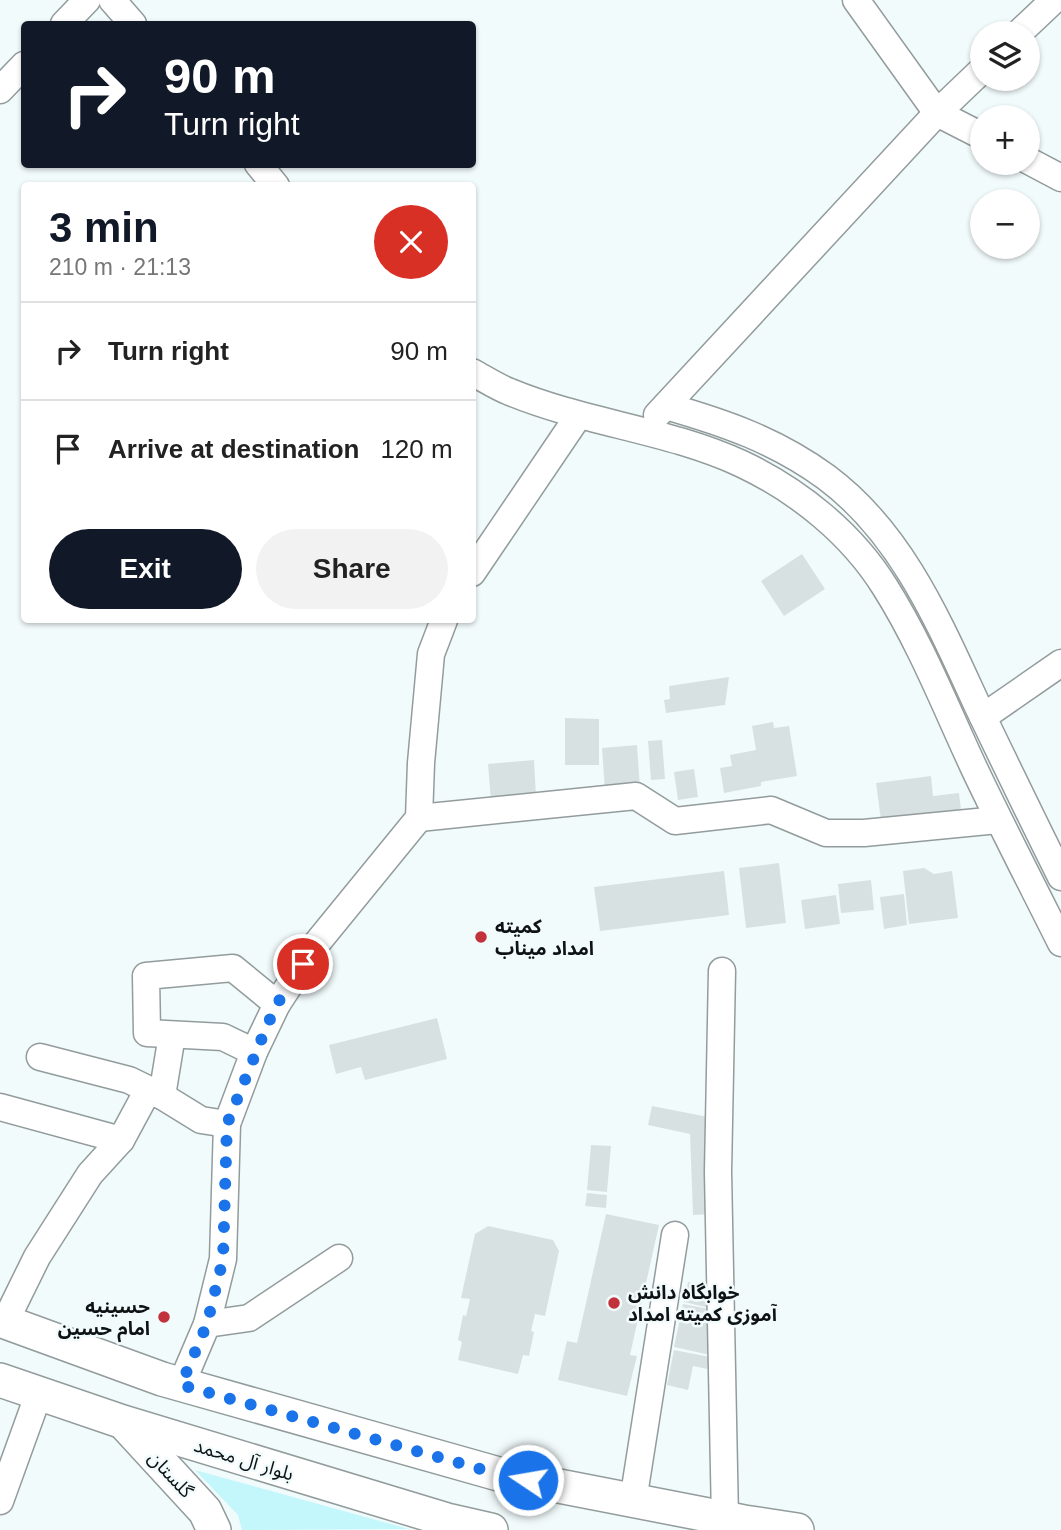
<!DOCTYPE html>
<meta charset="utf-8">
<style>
:root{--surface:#fff;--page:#f2f2f2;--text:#222;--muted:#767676;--line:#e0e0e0;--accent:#111827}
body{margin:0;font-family:Arial,"Noto Sans Arabic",sans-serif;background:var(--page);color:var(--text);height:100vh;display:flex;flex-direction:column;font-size:26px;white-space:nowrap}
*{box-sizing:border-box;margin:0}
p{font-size:23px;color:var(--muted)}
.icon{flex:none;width:38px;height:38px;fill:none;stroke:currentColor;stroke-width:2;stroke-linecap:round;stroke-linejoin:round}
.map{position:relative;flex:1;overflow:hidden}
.drawer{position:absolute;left:21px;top:182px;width:455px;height:441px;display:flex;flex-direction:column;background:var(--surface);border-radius:7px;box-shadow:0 2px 5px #0004}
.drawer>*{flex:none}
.banner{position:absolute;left:21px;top:21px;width:455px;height:147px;border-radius:7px;box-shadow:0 2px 5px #0004;background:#111827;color:#fff;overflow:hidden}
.buttons{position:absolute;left:970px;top:21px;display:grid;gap:14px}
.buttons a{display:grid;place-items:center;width:70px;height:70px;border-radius:50%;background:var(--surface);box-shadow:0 2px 5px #0004;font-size:35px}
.pin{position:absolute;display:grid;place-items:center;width:60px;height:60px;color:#fff;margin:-30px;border:4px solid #fff;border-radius:50%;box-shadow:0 2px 7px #0007}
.me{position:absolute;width:77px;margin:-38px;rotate:282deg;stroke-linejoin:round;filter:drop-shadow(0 0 5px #0008)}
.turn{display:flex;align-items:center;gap:24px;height:147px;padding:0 28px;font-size:32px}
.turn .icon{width:91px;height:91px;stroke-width:2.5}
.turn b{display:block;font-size:49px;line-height:60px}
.round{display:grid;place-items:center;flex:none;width:74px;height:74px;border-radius:37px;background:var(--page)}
.overview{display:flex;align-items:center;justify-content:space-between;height:119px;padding:0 28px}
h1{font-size:42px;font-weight:700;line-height:52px;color:var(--accent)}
.button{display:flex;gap:14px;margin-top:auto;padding:14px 28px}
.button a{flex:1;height:80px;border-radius:42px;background:var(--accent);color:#fff;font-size:28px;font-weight:700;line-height:80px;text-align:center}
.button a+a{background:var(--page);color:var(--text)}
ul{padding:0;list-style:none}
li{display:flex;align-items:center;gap:21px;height:98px;padding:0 28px;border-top:2px solid var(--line)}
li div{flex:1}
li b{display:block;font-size:26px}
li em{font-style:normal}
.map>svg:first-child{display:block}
.green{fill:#c4f7fb}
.building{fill:#d8e1e2}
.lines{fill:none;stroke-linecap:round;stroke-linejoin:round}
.minor-casing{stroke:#939c9c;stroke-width:29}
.major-casing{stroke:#939c9c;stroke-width:36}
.minor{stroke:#fff;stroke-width:26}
.major{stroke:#fff;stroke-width:33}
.route{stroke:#1a73e8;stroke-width:12;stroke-dasharray:0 21.6}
.poi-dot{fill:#c2323d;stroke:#f2fbfc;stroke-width:2.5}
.labels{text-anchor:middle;stroke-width:5;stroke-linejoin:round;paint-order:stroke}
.poi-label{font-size:19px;font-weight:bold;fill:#0f1213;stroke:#f2fbfc;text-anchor:start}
.street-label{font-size:19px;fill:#0f1213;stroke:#f2fbfc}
</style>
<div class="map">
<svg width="1061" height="1530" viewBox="0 0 1061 1530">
<rect width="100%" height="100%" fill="#f2fbfc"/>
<!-- green -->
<path class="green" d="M195,1470L409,1529L242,1530L238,1515Z"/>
<!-- building -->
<g class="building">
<path d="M802,554L825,589L784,616L761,581Z"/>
<path d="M729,677L725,705L666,713L664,700L670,699L669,686Z"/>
<path d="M565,718L599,719V765H565Z"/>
<path d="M773,722L774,728L789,726L797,776L761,782V786L724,793L720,768L732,766L730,755L756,750L752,726Z"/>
<path d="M662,740L665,779L651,780L648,741Z"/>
<path d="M637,745L640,788L605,791L602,748Z"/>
<path d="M534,760L536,797L491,801L488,764Z"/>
<path d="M694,769L698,797L678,800L674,772Z"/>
<path d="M931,776L933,796L959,793L961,810L881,820L876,783Z"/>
<path d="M779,863L786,923L746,928L739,868Z"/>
<path d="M924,868L934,874L952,871L958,918L909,924L903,871Z"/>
<path d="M724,871L729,915L600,931L594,887Z"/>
<path d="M871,880L874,910L841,913L838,884Z"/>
<path d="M904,894L907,925L884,929L880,897Z"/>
<path d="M836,895L840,924L805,929L801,900Z"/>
<path d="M437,1018L447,1059L365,1080L361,1067L336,1074L329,1045Z"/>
<path d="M652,1106L708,1117L712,1214L693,1215L690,1134L648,1125Z"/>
<path d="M591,1145L611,1146L607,1192L587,1190Z"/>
<path d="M587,1193L607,1195L606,1208L585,1206Z"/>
<path d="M606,1214L659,1225L630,1355L637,1356L627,1396L558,1380L567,1341L577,1343Z"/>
<path d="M488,1226L553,1240L559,1251L545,1316L535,1314L531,1331L534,1332L529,1356L523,1355L518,1374L458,1360L462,1342L458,1340L463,1315L466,1316L470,1299L461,1298L475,1234Z"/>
<path d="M688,1282L719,1288L714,1309L684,1302Z"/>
<path d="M683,1304L719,1311L710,1355L674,1347Z"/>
<path d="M674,1350L710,1357L707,1369L693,1366L688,1390L667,1385Z"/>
</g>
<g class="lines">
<!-- minor casing -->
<g class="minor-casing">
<g id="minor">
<path d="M112,0L133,24"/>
<path d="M856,0L937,113L982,136"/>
<path d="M64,24L87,0"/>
<path d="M1019,33L1054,0"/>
<path d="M0,90L24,65"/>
<path d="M1027,160L1061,178"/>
<path d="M258,164L276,186"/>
<path d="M472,372C485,379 497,387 510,392C585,423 669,430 742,464C799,491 852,534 885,587C921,644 946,708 974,768C1002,827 1032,885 1061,943"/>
<path d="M666,406C725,423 775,440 826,477C903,534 940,625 979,709C1006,765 1033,821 1061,877"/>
<path d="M657,415L937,113L982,70"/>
<path d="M472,573L579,415"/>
<path d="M983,717L1061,663"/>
<path d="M419,818L636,796L675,821L771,810L826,833H864L998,820"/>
<path d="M722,971L718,1172L725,1519"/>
<path d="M254,1052L223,1037L147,1033L146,976L233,968L277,1004"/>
<path d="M40,1057L129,1080L162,1096L201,1120L227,1124"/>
<path d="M162,1096L172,1035"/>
<path d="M0,1107L121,1140"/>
<path d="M5,1322L37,1257L90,1174L121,1140L148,1090"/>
<path d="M207,1324L249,1318L339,1258"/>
<path d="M181,1385L207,1324L223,1259L227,1124L254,1052L277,1004L317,943L419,818L421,763L431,654L444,620"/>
<path d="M0,1501L39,1393"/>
<path d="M633,1501L675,1235"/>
</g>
</g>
<!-- major casing -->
<g class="major-casing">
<g id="major">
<path d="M0,1320L162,1379L502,1475L744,1522L797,1530"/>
<path d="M0,1380L123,1422L447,1520L491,1530"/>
<path d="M125,1424L205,1511L214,1530"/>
</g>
</g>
<!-- minor -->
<use href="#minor" class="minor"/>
<!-- major -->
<use href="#major" class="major"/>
</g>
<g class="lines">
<!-- route -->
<path class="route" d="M303,964L277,1004L266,1028L227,1124L223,1259L207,1324L181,1385L502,1475L528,1480"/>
</g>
<!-- markers -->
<g class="poi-dot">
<circle cx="481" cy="937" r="7"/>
<circle cx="614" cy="1303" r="7"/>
<circle cx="164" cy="1317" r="7"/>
</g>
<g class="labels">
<!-- poi labels -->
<g class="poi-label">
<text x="495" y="933">کمیته<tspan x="495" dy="22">امداد میناب</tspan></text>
<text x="628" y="1299">خوابگاه دانش<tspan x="628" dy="22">آموزی کمیته امداد</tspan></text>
<text x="150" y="1313" text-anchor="end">حسینیه<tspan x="150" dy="22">امام حسین</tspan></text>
</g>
<!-- street labels -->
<g class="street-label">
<text transform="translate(244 1459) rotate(17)" y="7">بلوار آل محمد</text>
<text transform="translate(171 1474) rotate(47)" y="7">گلستان</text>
</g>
</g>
</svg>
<div class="buttons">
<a><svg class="icon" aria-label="layers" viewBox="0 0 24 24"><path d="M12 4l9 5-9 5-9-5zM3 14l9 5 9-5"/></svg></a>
<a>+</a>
<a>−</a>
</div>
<div class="pin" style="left:303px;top:964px;background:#d93025"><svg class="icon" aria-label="arrive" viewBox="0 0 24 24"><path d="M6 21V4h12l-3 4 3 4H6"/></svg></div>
<svg class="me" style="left:528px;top:1480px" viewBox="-20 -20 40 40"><circle r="17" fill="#1a73e8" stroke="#fff" stroke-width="3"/><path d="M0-11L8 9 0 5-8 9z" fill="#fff"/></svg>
<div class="banner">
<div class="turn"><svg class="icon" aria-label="right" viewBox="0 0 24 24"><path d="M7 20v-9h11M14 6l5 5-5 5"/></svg><div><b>90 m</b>Turn right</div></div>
</div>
<section class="drawer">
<div class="overview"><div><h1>3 min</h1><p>210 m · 21:13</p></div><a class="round" style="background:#d93025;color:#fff"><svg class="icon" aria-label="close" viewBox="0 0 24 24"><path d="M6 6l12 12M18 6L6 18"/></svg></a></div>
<ul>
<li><svg class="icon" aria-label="right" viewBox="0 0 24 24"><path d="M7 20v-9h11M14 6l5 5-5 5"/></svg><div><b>Turn right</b></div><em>90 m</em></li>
<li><svg class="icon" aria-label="arrive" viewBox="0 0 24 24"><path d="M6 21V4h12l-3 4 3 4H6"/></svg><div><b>Arrive at destination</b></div><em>120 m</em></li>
</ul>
<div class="button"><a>Exit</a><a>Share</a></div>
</section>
</div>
